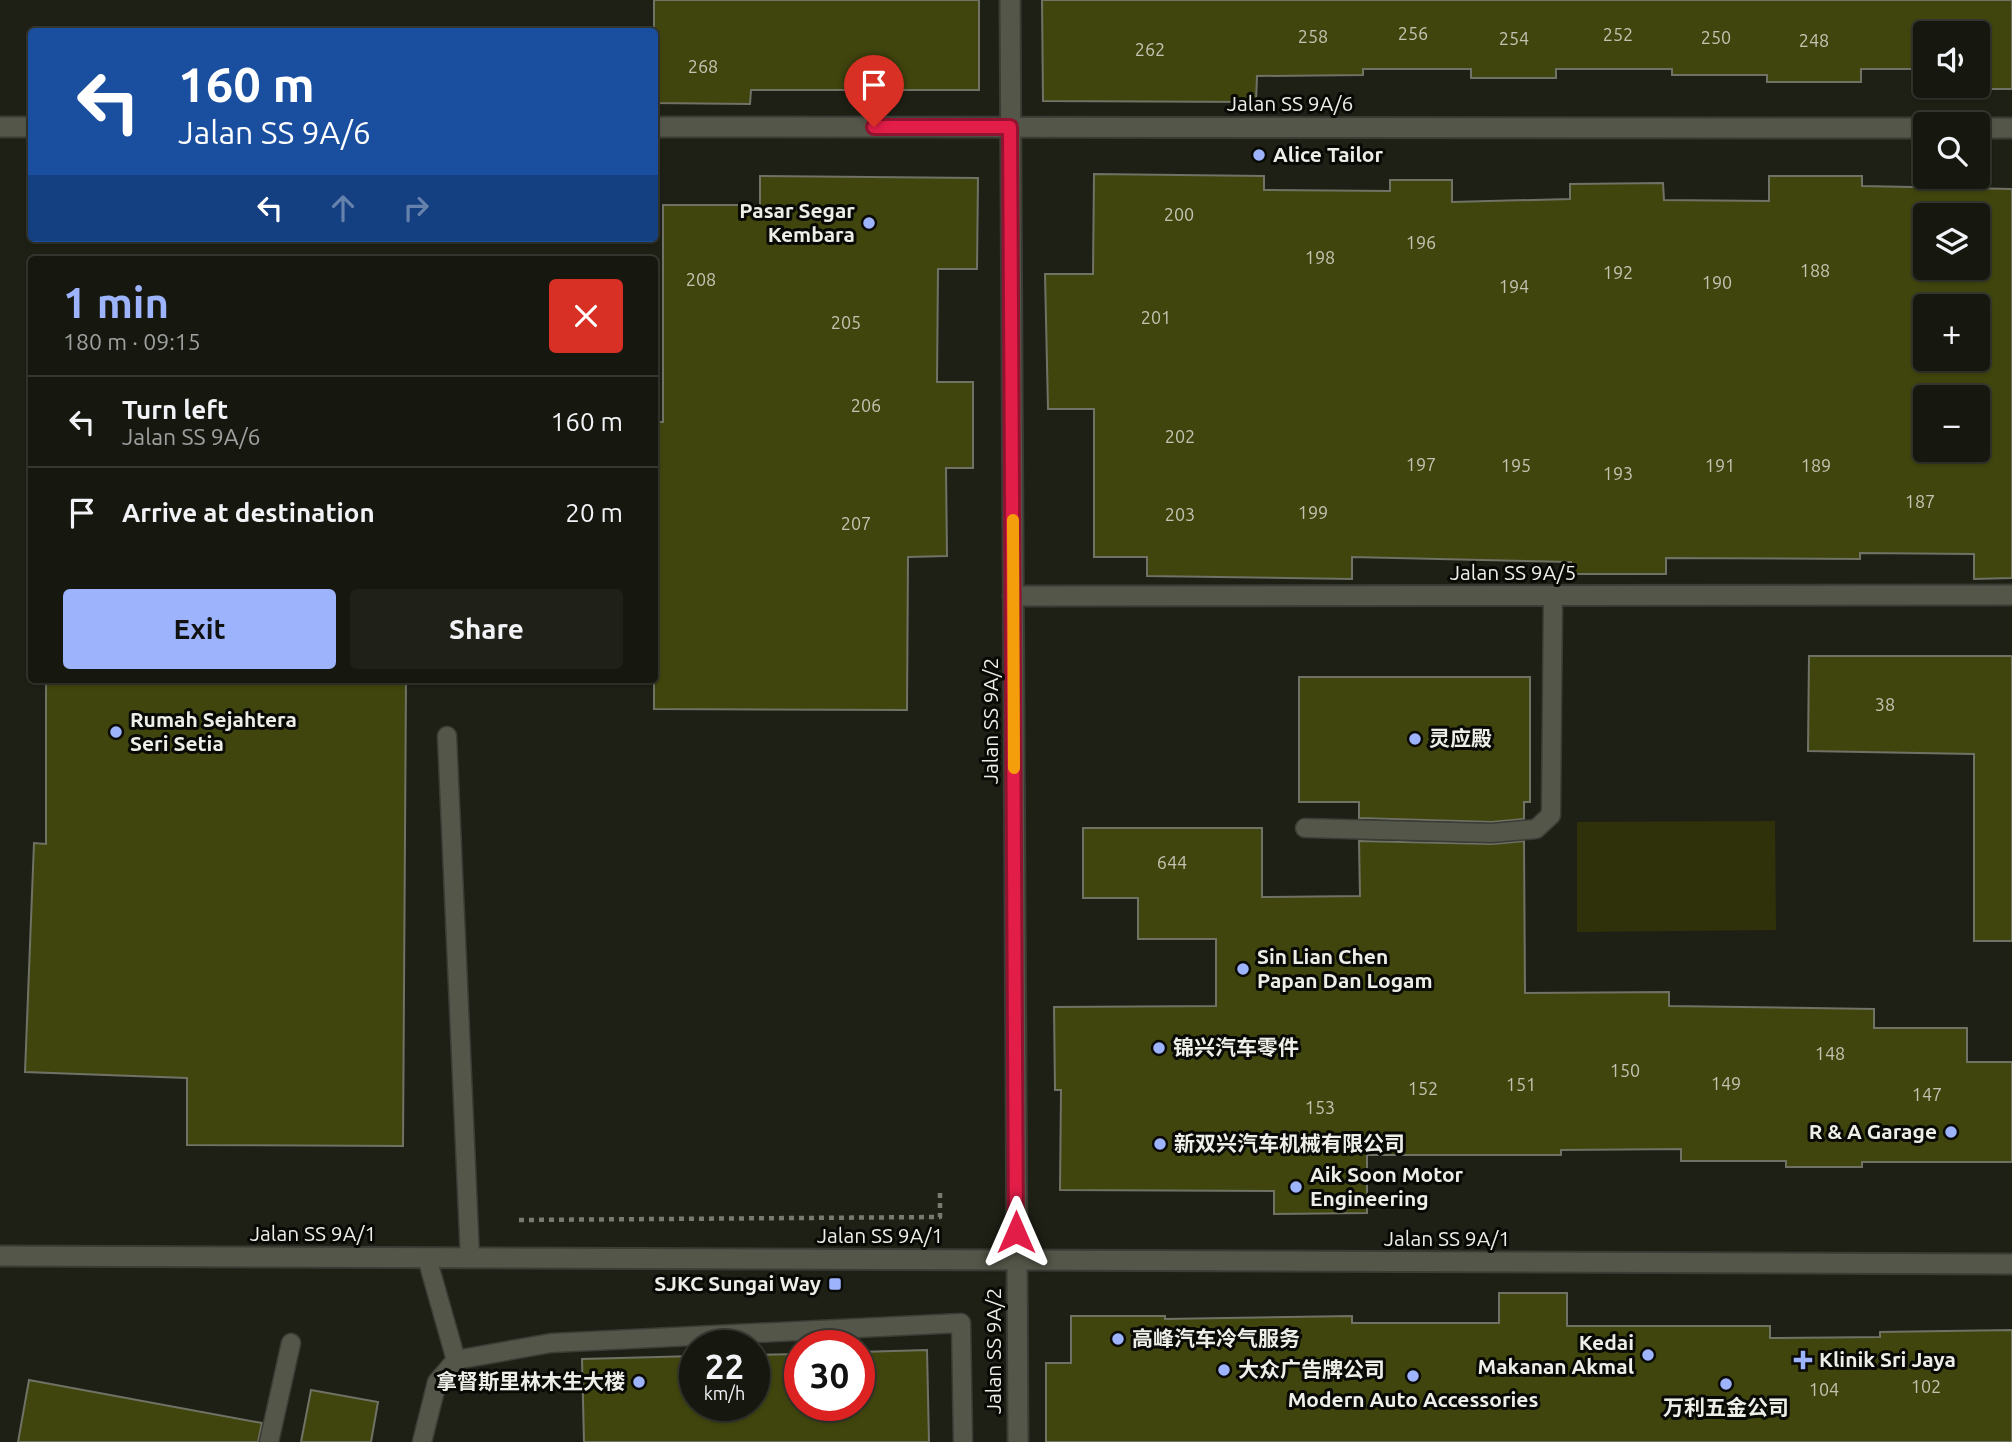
<!DOCTYPE html>
<meta charset="utf-8">
<style>
:root{--surface:#161810;--page:#1f2119;--text:#f1f3f6;--muted:#9ea09f;--line:#353730;--accent:#9db4fd}
body{margin:0;font-family:Ubuntu,"Noto Sans SC",sans-serif;background:var(--page);color:var(--text);height:100vh;display:flex;flex-direction:column;font-size:26px;white-space:nowrap}
*{box-sizing:border-box;margin:0}
p{font-size:23px;color:var(--muted)}
.icon{flex:none;width:38px;height:38px;fill:none;stroke:currentColor;stroke-width:2;stroke-linecap:round;stroke-linejoin:round}
.map{position:relative;flex:1;overflow:hidden}
.panel{position:absolute;left:28px;top:256px;width:630px;height:427px;display:flex;flex-direction:column;background:var(--surface);border-radius:7px;box-shadow:0 2px 5px #0004,0 0 0 2px var(--line)}
.panel>*{flex:none}
.hud{position:absolute;left:28px;top:28px;width:630px;height:214px;border-radius:7px;box-shadow:0 2px 5px #0004,0 0 0 2px var(--line);background:#1a4fa0;color:#fff;overflow:hidden}
.tools{position:absolute;left:1913px;top:21px;display:grid;gap:14px}
.tools a{display:grid;place-items:center;width:77px;height:77px;border-radius:7px;background:var(--surface);box-shadow:0 2px 5px #0004,0 0 0 2px var(--line);font-size:35px}
.speed{position:absolute;left:679px;top:1330px;display:flex;gap:14px;font-size:35px;font-weight:700;text-align:center}
.speed>*{display:grid;place-content:center;width:91px;height:91px;border-radius:50%;background:var(--surface);box-shadow:0 2px 5px #0004,0 0 0 2px var(--line);line-height:1}
.speed small{font-size:18px;font-weight:400}
.speed .limit{border:10px solid #d22;background:#fff;color:#111}
.pin{position:absolute;display:grid;place-items:center;width:60px;height:60px;color:#fff;margin:-72px -30px;border-radius:50% 50% 50% 0;rotate:-45deg;box-shadow:0 0 7px #0007}
.pin .icon{rotate:45deg}
.me{position:absolute;width:77px;margin:-38px;rotate:0deg;stroke-linejoin:round;filter:drop-shadow(0 0 5px #0008)}
.turn{display:flex;align-items:center;gap:24px;height:147px;padding:0 35px;font-size:32px}
.turn .icon{width:91px;height:91px;stroke-width:2.5}
.turn b{display:block;font-size:49px;line-height:60px}
.lanes{display:flex;align-items:center;height:66px;padding:0 35px;background:#0003;justify-content:center;gap:35px;direction:ltr}
.lanes .off{opacity:.35}
.round{display:grid;place-items:center;flex:none;width:74px;height:74px;border-radius:7px;background:var(--page)}
.headline{display:flex;align-items:center;justify-content:space-between;height:119px;padding:0 35px}
h1{font-size:42px;font-weight:600;line-height:52px;color:var(--accent)}
.primary-button{display:flex;gap:14px;margin-top:auto;padding:14px 35px}
.primary-button a{flex:1;height:80px;border-radius:7px;background:var(--accent);color:#111;font-size:28px;font-weight:600;line-height:80px;text-align:center}
.primary-button a+a{background:var(--page);color:var(--text)}
ul{padding:0;list-style:none}
li{display:flex;align-items:center;gap:21px;height:91px;padding:0 35px;border-top:2px solid var(--line)}
li div{flex:1}
li b{display:block;font-size:26px}
li em{font-style:normal}
.map>svg:first-child{display:block}
.green{fill:#2e310a}
.building{fill:#40450e;stroke:#707265;stroke-width:2;fill-rule:evenodd}
.lines{fill:none;stroke-linecap:round;stroke-linejoin:round}
.service-casing{stroke:#3a3c35;stroke-width:21}
.minor-casing{stroke:#3a3c35;stroke-width:23}
.tertiary-casing{stroke:#3a3c35;stroke-width:23}
.path{stroke:#787a70;stroke-width:4.5;stroke-dasharray:5 5;stroke-linecap:butt}
.service{stroke:#545649;stroke-width:18}
.minor{stroke:#545649;stroke-width:19}
.tertiary{stroke:#545649;stroke-width:19}
.route-casing{stroke:#92132f;stroke-width:18}
.route{stroke:#e11d48;stroke-width:12}
.slow{stroke:#f59e0b;stroke-width:12}
.poi-dot{fill:#9db4fd;stroke:#090905;stroke-width:2.5}
.labels{text-anchor:middle;stroke-width:6;stroke-linejoin:round;paint-order:stroke}
.number-label{font-size:18px;fill:#c2c4b1}
.street-label{font-size:21px;fill:#edeee7;stroke:#090905}
.poi-label{font-size:21px;font-weight:bold;fill:#edeee7;stroke:#090905;text-anchor:start}
</style>
<div class="map">
<svg width="2012" height="1442" viewBox="0 0 2012 1442">
<rect width="100%" height="100%" fill="#1e2015"/>
<!-- green -->
<path class="green" d="M1775,821L1776,930L1577,932V822Z"/>
<!-- building -->
<g class="building">
<path d="M654,0H979V90H751L750,104L654,103Z"/>
<path d="M1042,0H2012V89H1967V86H1978V33H1925V69H1861V82H1767V75H1672V69H1556V78H1471V69H1363V75L1257,76L1256,102L1043,101Z"/>
<path d="M1094,174L1264,176V190L1390,191V180H1452V202L1570,199V184L1663,183L1664,200L1769,201V176H1862V186L2012,189V578L1974,579V554L1860,553V559L1666,558V574H1571V562L1352,557V579L1147,576V557H1094V409H1048L1045,274H1093ZM1925,215H1978V268H1925ZM1925,306H1978V359H1925ZM1925,397H1978V450H1925Z"/>
<path d="M760,176L978,178L977,269H938L937,382H973V468H946L947,556L908,557L907,710L654,709V422H663V205H760Z"/>
<path d="M1809,656H2012V941H1974V754L1808,751Z"/>
<path d="M1299,677H1530V802H1524V819L1492,822L1359,818V802H1299Z"/>
<path d="M46,679H406L403,1146L187,1145V1078L25,1072L34,843L46,844Z"/>
<path d="M1083,828H1262V897L1360,896L1359,841L1492,844L1524,841L1525,993L1669,992V1006L1874,1009V1028H1967V1062H2012V1162H1862V1167H1786V1161H1681V1149L1561,1150V1155H1367V1213L1274,1214V1191L1060,1190L1061,1090H1055L1054,1007L1216,1006V939H1138V898H1083Z"/>
<path d="M1499,1293H1567V1326H1770V1338L1880,1337V1332L2012,1330V1442H1046V1363H1071V1316H1165V1319L1352,1316V1323H1499Z"/>
<path d="M927,1350L929,1442H584L582,1359L695,1356V1405H754V1355L800,1354V1405H859V1352Z"/>
<path d="M29,1380L262,1423L258,1442H18Z"/>
<path d="M311,1390L378,1402L371,1442H301Z"/>
</g>
<g class="lines">
<!-- service casing -->
<g class="service-casing">
<g id="service">
<path d="M447,736L470,1258"/>
<path d="M1305,828L1492,833L1536,829L1551,815L1553,596"/>
<path d="M456,1360L551,1343L961,1323L963,1442"/>
<path d="M269,1442L291,1343"/>
<path d="M422,1442L437,1382L456,1360L427,1258"/>
</g>
</g>
<!-- minor casing -->
<g class="minor-casing">
<g id="minor">
<path d="M1010,0L1018,1442"/>
<path d="M0,127H32"/>
<path d="M654,127L1925,128"/>
<path d="M1978,128H2012"/>
<path d="M1013,596L2012,595"/>
</g>
</g>
<!-- tertiary casing -->
<g class="tertiary-casing">
<path id="tertiary" d="M0,1256L2012,1264"/>
</g>
<!-- path -->
<path class="path" d="M519,1220L940,1217V1189"/>
<!-- service -->
<use href="#service" class="service"/>
<!-- minor -->
<use href="#minor" class="minor"/>
<!-- tertiary -->
<use href="#tertiary" class="tertiary"/>
</g>
<g class="lines">
<!-- route casing -->
<g class="route-casing">
<path id="route" d="M874,127H1010L1016,1232"/>
</g>
<!-- route -->
<use href="#route" class="route"/>
<!-- slow -->
<path class="slow" d="M1013,520L1014,768"/>
</g>
<!-- markers -->
<g class="poi-dot">
<circle cx="1259" cy="155" r="7"/>
<circle cx="869" cy="223" r="7"/>
<circle cx="116" cy="732" r="7"/>
<circle cx="1415" cy="739" r="7"/>
<circle cx="1243" cy="969" r="7"/>
<circle cx="1159" cy="1048" r="7"/>
<circle cx="1951" cy="1132" r="7"/>
<circle cx="1160" cy="1144" r="7"/>
<circle cx="1296" cy="1187" r="7"/>
<rect x="828" y="1277" width="14" height="14" rx="3.5"/>
<circle cx="1118" cy="1339" r="7"/>
<circle cx="1648" cy="1355" r="7"/>
<path d="M1799.5 1349.5h7v7h7v7h-7v7h-7v-7h-7v-7h7z"/>
<circle cx="1224" cy="1370" r="7"/>
<circle cx="1413" cy="1376" r="7"/>
<circle cx="639" cy="1382" r="7"/>
<circle cx="1726" cy="1384" r="7"/>
</g>
<g class="labels">
<!-- number labels -->
<g class="number-label">
<text x="1413" y="40">256</text>
<text x="1618" y="41">252</text>
<text x="1313" y="43">258</text>
<text x="1716" y="44">250</text>
<text x="1514" y="45">254</text>
<text x="1814" y="47">248</text>
<text x="1150" y="56">262</text>
<text x="703" y="73">268</text>
<text x="1179" y="221">200</text>
<text x="1421" y="249">196</text>
<text x="1320" y="264">198</text>
<text x="1815" y="277">188</text>
<text x="1618" y="279">192</text>
<text x="701" y="286">208</text>
<text x="1717" y="289">190</text>
<text x="1514" y="293">194</text>
<text x="1156" y="324">201</text>
<text x="846" y="329">205</text>
<text x="866" y="412">206</text>
<text x="1180" y="443">202</text>
<text x="1421" y="471">197</text>
<text x="1516" y="472">195</text>
<text x="1720" y="472">191</text>
<text x="1816" y="472">189</text>
<text x="1618" y="480">193</text>
<text x="1920" y="508">187</text>
<text x="1313" y="519">199</text>
<text x="1180" y="521">203</text>
<text x="856" y="530">207</text>
<text x="1885" y="711">38</text>
<text x="1172" y="869">644</text>
<text x="1830" y="1060">148</text>
<text x="1625" y="1077">150</text>
<text x="1726" y="1090">149</text>
<text x="1521" y="1091">151</text>
<text x="1423" y="1095">152</text>
<text x="1927" y="1101">147</text>
<text x="1320" y="1114">153</text>
<text x="1926" y="1393">102</text>
<text x="1824" y="1396">104</text>
</g>
<!-- street labels -->
<g class="street-label">
<text x="1290" y="111">Jalan SS 9A/6</text>
<text x="1513" y="580">Jalan SS 9A/5</text>
<text transform="translate(991 721) rotate(-90)" y="7">Jalan SS 9A/2</text>
<text x="313" y="1241">Jalan SS 9A/1</text>
<text x="880" y="1243">Jalan SS 9A/1</text>
<text x="1447" y="1246">Jalan SS 9A/1</text>
<text transform="translate(994 1351) rotate(-90)" y="7">Jalan SS 9A/2</text>
</g>
<!-- poi labels -->
<g class="poi-label">
<text x="1273" y="162">Alice Tailor</text>
<text x="855" y="218" text-anchor="end">Pasar Segar<tspan x="855" dy="24">Kembara</tspan></text>
<text x="130" y="727">Rumah Sejahtera<tspan x="130" dy="24">Seri Setia</tspan></text>
<text x="1429" y="746">灵应殿</text>
<text x="1257" y="964">Sin Lian Chen<tspan x="1257" dy="24">Papan Dan Logam</tspan></text>
<text x="1173" y="1055">锦兴汽车零件</text>
<text x="1937" y="1139" text-anchor="end">R &amp; A Garage</text>
<text x="1174" y="1151">新双兴汽车机械有限公司</text>
<text x="1310" y="1182">Aik Soon Motor<tspan x="1310" dy="24">Engineering</tspan></text>
<text x="821" y="1291" text-anchor="end">SJKC Sungai Way</text>
<text x="1132" y="1346">高峰汽车冷气服务</text>
<text x="1634" y="1350" text-anchor="end">Kedai<tspan x="1634" dy="24">Makanan Akmal</tspan></text>
<text x="1819" y="1367">Klinik Sri Jaya</text>
<text x="1238" y="1377">大众广告牌公司</text>
<text x="625" y="1389" text-anchor="end">拿督斯里林木生大楼</text>
<text x="1413" y="1407" text-anchor="middle">Modern Auto Accessories</text>
<text x="1726" y="1415" text-anchor="middle">万利五金公司</text>
</g>
</g>
</svg>
<div class="tools">
<a><svg class="icon" aria-label="sound" viewBox="0 0 24 24"><path d="M4 9h4l5-4v14l-5-4H4zM17 9q2 3 0 6"/></svg></a>
<a><svg class="icon" aria-label="search" viewBox="0 0 24 24"><circle cx="10" cy="10" r="6"/><path d="M15 15l6 6"/></svg></a>
<a><svg class="icon" aria-label="layers" viewBox="0 0 24 24"><path d="M12 4l9 5-9 5-9-5zM3 14l9 5 9-5"/></svg></a>
<a>+</a>
<a>−</a>
</div>
<div class="speed"><div>22<small>km/h</small></div><div class="limit">30</div></div>
<div class="pin" style="left:874px;top:127px;background:#d93025"><svg class="icon" aria-label="arrive" viewBox="0 0 24 24"><path d="M6 21V4h12l-3 4 3 4H6"/></svg></div>
<svg class="me" style="left:1016px;top:1232px" viewBox="-20 -20 40 40"><path d="M0-17L14 15 0 8-14 15z" fill="#e11d48" stroke="#fff" stroke-width="4"/></svg>
<div class="hud">
<div class="turn"><svg class="icon" aria-label="left" viewBox="0 0 24 24"><path d="M17 20v-9H6M10 6l-5 5 5 5"/></svg><div><b>160 m</b>Jalan SS 9A/6</div></div>
<div class="lanes"><svg class="icon" aria-label="left" viewBox="0 0 24 24"><path d="M17 20v-9H6M10 6l-5 5 5 5"/></svg><svg class="icon off" aria-label="ahead" viewBox="0 0 24 24"><path d="M12 20V5M6 11l6-6 6 6"/></svg><svg class="icon off" aria-label="right" viewBox="0 0 24 24"><path d="M7 20v-9h11M14 6l5 5-5 5"/></svg></div>
</div>
<section class="panel">
<div class="headline"><div><h1>1 min</h1><p>180 m · 09:15</p></div><a class="round" style="background:#d93025;color:#fff"><svg class="icon" aria-label="close" viewBox="0 0 24 24"><path d="M6 6l12 12M18 6L6 18"/></svg></a></div>
<ul>
<li><svg class="icon" aria-label="left" viewBox="0 0 24 24"><path d="M17 20v-9H6M10 6l-5 5 5 5"/></svg><div><b>Turn left</b><p>Jalan SS 9A/6</p></div><em>160 m</em></li>
<li><svg class="icon" aria-label="arrive" viewBox="0 0 24 24"><path d="M6 21V4h12l-3 4 3 4H6"/></svg><div><b>Arrive at destination</b></div><em>20 m</em></li>
</ul>
<div class="primary-button"><a>Exit</a><a>Share</a></div>
</section>
</div>
